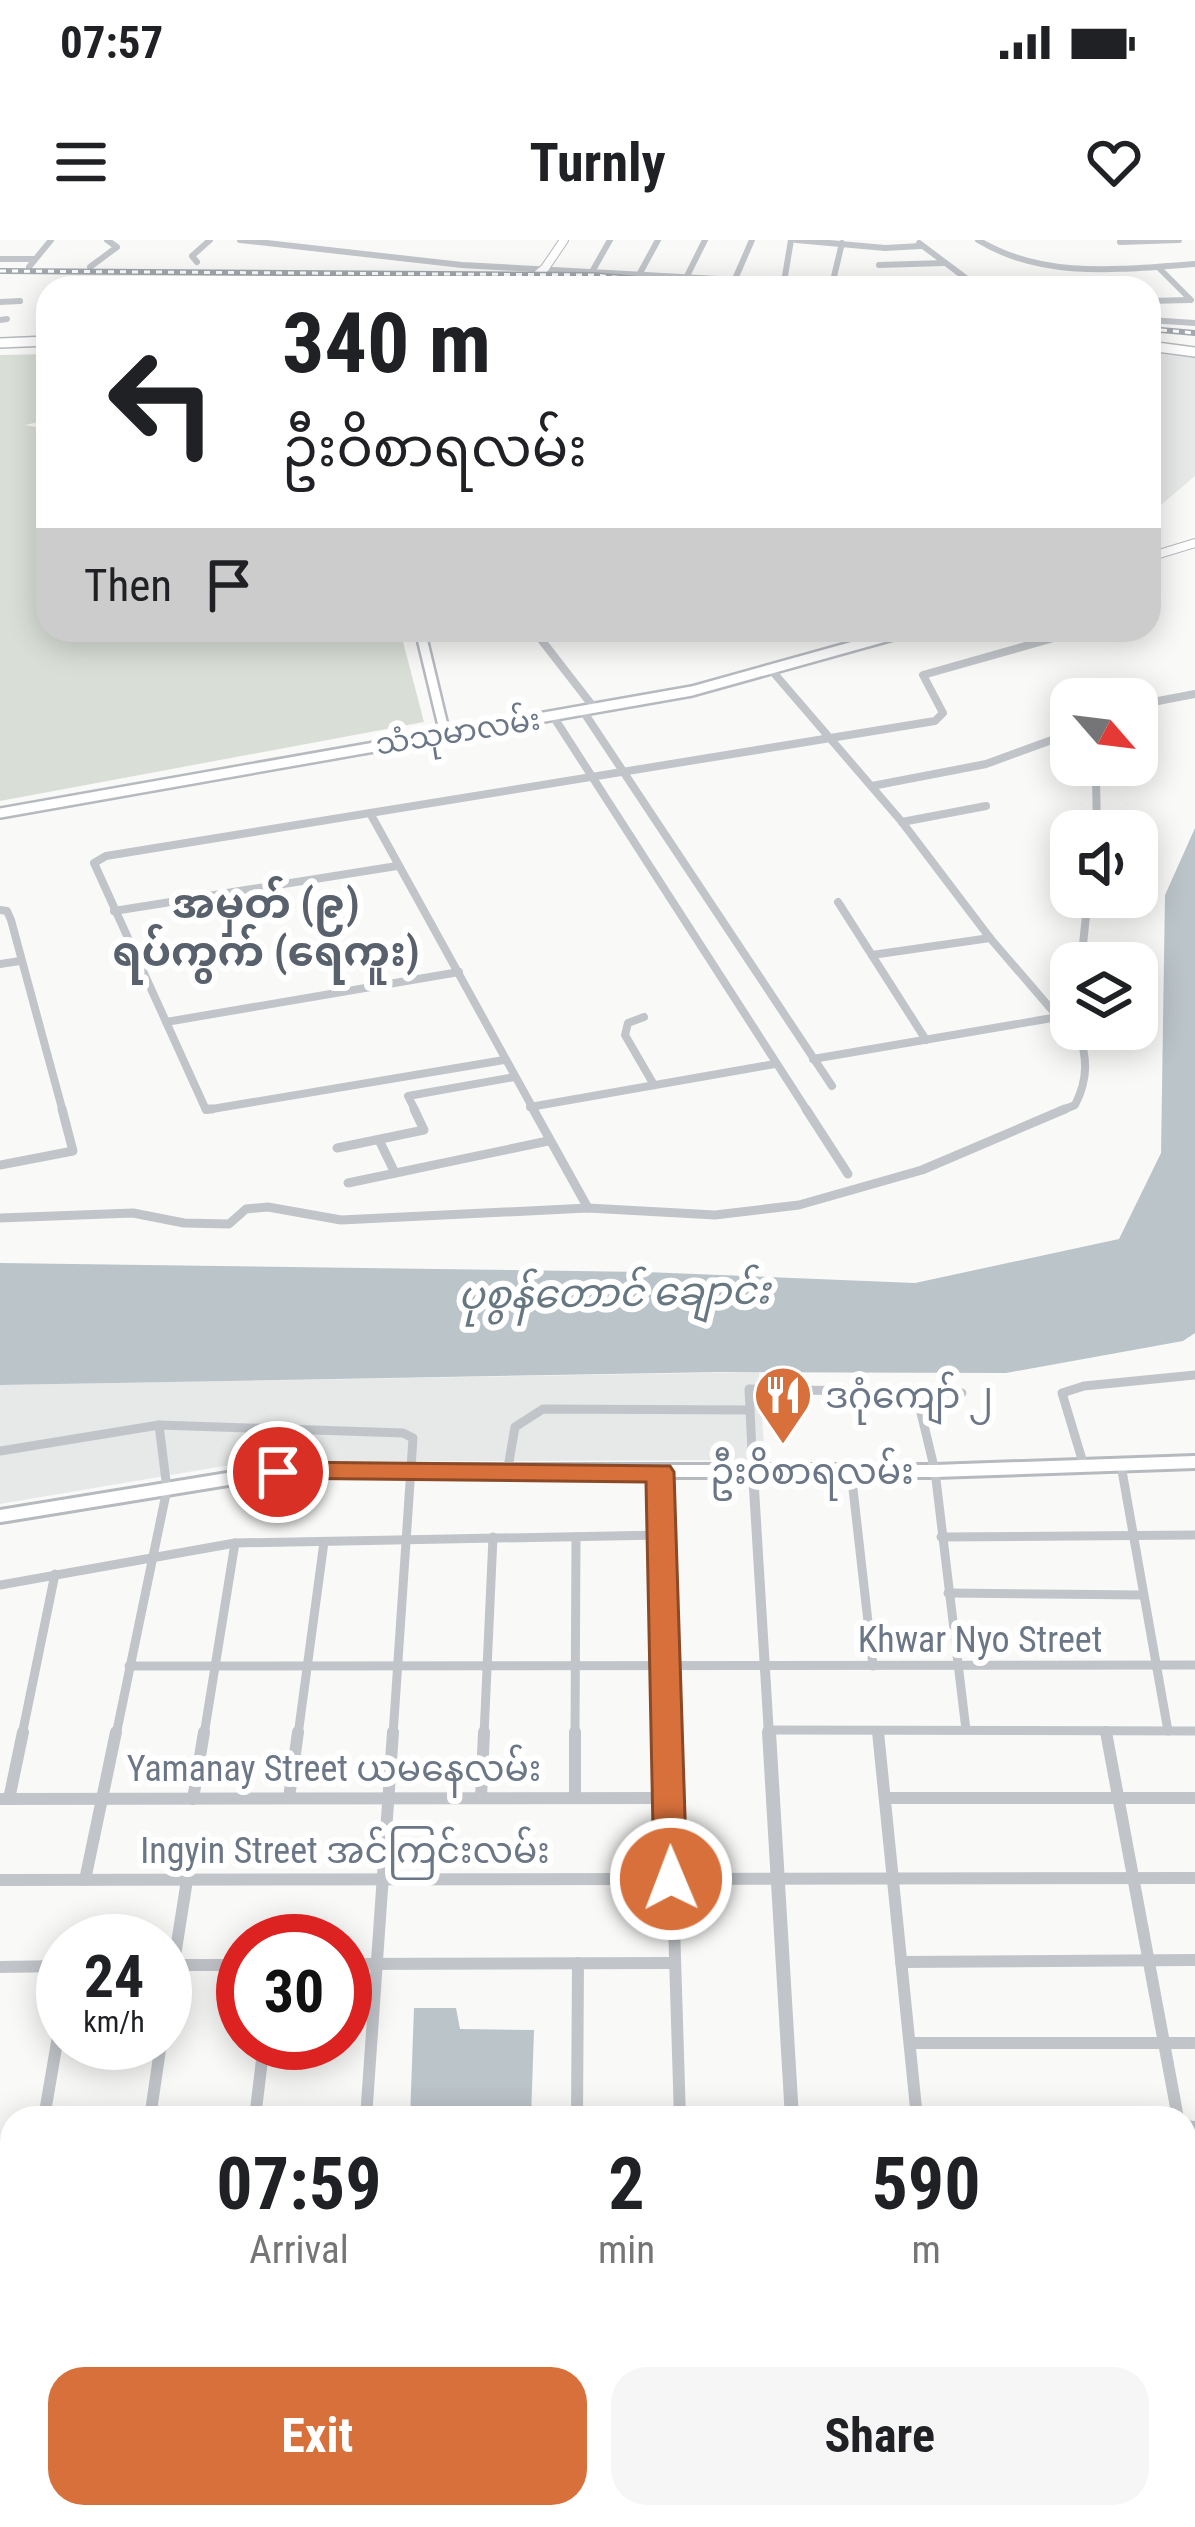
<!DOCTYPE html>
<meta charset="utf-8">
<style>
:root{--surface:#fff;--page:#f6f6f6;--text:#202124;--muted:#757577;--accent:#d7703b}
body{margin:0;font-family:"Roboto Condensed","Noto Sans Myanmar",sans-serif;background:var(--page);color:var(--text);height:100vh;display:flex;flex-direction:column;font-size:45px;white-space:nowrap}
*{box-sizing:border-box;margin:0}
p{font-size:39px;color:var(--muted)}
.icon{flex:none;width:66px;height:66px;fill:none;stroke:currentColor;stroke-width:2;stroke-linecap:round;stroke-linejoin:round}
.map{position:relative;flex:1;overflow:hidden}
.panel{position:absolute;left:0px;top:1866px;width:1197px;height:423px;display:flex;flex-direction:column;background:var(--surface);border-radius:36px 36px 0 0;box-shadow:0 6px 30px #0003}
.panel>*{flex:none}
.top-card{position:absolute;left:36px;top:36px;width:1125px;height:366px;border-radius:36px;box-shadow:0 6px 30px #0003;background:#fff;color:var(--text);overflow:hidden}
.needle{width:78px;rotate:118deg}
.buttons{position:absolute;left:1050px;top:438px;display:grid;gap:24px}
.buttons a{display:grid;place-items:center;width:108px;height:108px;border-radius:24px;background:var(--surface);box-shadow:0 6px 30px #0003;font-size:60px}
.speed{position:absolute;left:36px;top:1674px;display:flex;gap:24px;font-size:60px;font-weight:700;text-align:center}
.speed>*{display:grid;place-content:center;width:156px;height:156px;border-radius:50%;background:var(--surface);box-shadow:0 6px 30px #0003;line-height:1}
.speed small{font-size:30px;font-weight:400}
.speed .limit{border:18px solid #d22;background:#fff;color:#111}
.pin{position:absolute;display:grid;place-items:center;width:102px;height:102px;color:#fff;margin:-51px;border:6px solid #fff;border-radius:50%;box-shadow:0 3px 12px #0007}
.me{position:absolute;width:132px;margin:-66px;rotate:359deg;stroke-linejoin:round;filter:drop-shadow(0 0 9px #0008)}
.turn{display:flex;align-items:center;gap:42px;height:252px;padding:0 48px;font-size:54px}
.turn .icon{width:156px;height:156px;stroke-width:2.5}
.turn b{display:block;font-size:84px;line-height:102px}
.then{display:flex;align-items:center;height:114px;padding:0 48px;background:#0003;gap:24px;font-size:45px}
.eta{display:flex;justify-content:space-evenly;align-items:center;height:204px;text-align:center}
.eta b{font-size:72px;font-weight:700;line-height:84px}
.button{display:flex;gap:24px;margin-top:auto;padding:24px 48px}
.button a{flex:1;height:138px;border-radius:36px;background:var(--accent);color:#fff;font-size:48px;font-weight:700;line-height:138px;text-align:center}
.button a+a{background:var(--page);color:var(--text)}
.status{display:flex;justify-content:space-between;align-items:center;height:84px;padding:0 60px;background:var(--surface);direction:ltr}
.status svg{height:33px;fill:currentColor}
header{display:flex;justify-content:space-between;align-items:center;height:156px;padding:0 48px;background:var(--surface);font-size:54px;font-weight:700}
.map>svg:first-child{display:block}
.built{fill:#e7e9e8}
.green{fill:#d9ded7}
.water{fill:#bbc4c9}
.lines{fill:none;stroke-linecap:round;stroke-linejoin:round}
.secondary-far2-casing{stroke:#b6babf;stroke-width:10}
.secondary-far1-casing{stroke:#b6babf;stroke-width:14}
.secondary-casing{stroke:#b6babf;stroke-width:18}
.primary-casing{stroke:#b5b9bd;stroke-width:12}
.minor-far3{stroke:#c1c5c9;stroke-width:6}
.minor-far2{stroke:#c1c5c9;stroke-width:8}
.minor-far1{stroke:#c1c5c9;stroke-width:9}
.minor{stroke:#c1c5c9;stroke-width:12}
.tertiary-far1{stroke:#c1c5c9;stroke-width:10}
.tertiary{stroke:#c1c5c9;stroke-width:14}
.secondary-far2{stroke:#fff;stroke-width:8}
.secondary-far1{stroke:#fff;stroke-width:9}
.secondary{stroke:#fff;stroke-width:12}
.primary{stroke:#fff;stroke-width:9}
.rail-casing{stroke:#a3a8af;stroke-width:6}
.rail{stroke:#fff;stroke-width:3;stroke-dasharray:6;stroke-linecap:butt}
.route{fill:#d7703b;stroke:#8c4926;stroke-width:3}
.labels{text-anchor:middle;stroke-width:12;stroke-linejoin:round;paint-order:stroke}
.far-street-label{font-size:30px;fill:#6b7786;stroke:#fff}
.poi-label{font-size:36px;fill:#6b7786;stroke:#fff;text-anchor:start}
.street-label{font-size:36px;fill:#6b7786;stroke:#fff}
.water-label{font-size:39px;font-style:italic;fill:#677781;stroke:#fff}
.quarter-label{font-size:42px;font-weight:bold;fill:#58616c;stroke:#fff}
</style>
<div class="status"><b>07:57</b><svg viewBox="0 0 49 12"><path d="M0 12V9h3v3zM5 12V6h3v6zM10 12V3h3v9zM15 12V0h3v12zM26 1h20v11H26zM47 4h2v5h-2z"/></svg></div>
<header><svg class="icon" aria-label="menu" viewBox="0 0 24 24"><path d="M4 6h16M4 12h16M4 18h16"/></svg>Turnly<svg class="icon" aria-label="heart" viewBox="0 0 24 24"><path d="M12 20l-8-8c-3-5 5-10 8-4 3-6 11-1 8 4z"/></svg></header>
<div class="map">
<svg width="1195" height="2287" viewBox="0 0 1195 2287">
<rect width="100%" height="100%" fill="#f9faf8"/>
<!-- built -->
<g class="built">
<path d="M1149,113L1195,118V236L1149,275Z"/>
<path d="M759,1132L765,1220L282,1222L224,1226L0,1264V1145Z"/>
</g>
<!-- green -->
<path class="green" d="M48,114V180L25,185L48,189V390H400L424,482L0,561V115Z"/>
<!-- water -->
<g class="water">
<path d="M1195,588V1093L1183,1101L1006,1133L722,1132L0,1145V1023L645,1032L915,1043L1119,999L1161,913L1165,655Z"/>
<path d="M414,1768H456L460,1789L534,1790L531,1878H410Z"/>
</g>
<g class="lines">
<!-- secondary-far2 casing -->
<g class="secondary-far2-casing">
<g id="secondary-far2">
<path d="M522,48L545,28L564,0"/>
<path d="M1149,317L1195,303"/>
</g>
</g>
<!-- secondary-far1 casing -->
<g class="secondary-far1-casing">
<g id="secondary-far1">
<path d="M420,390L445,494"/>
<path d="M0,573L692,451L911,390"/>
</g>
</g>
<!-- secondary casing -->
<g class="secondary-casing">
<path id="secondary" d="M0,1276L277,1231H935L1195,1222"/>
</g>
<!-- primary casing -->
<g class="primary-casing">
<g id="primary">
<path d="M0,103L48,101"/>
<path d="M1149,106L1195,112"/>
</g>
</g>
<!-- minor-far3 -->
<g class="minor-far3">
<path d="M240,0L462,25L882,48"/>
<path d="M796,0L885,8L921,6"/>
<path d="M978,0C1044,40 1121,29 1195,24"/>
<path d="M1120,2L1179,0"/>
<path d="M919,3L967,39L969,48"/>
<path d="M0,19H35"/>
<path d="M197,22L192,16L210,0"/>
<path d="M879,25L945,23"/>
<path d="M29,27L51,0"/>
<path d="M90,27L117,7L107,0"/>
<path d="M1158,27L1191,60"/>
<path d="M593,30L610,0"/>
<path d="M640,33L658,0"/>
<path d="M687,36L705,0"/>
<path d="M735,39L752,0"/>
<path d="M784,42L791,0"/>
<path d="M832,45L842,3"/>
<path d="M1149,61L1190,60"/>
<path d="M0,62L20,61"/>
<path d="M0,80L7,79"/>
<path d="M1149,80L1195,83"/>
</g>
<!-- minor-far2 -->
<g class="minor-far2">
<path d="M536,393L595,469"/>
<path d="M773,432L902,582L990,698L1058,777"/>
<path d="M1137,465L1195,454"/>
<path d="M583,471L832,846"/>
<path d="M553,476L808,872"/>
<path d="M872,546L986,524L1071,493"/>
<path d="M370,573L535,872"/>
<path d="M902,582L986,566"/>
<path d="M1097,591L1096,538L1102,525"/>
<path d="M838,662L926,800"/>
<path d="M0,670L7,671L11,680L63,872"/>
<path d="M114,671L397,626"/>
<path d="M872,715L990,698"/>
<path d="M1081,723L1088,657"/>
<path d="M0,724L20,721"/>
<path d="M644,777L628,783L625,795L654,845"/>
<path d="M166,782L459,732"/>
<path d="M813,819L1058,777"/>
<path d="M504,820L206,870L94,623L106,616L935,481L943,473L923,435L1082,390"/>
<path d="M530,867L775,824"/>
<path d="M416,872L408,856L514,837"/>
<path d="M1058,872L1075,865C1089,838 1087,817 1078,789"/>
</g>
<!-- minor-far1 -->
<g class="minor-far1">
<path d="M206,869H212"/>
<path d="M533,869L588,968"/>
<path d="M806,869L848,934"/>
<path d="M379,900L395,933"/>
<path d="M337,908L424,890L414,869"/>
<path d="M0,925L73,911L62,869"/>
<path d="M348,943L548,901"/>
<path d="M0,978L133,973L184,983L229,984L246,969L268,967L341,980L588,968L715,975L799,965L922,930L1065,869"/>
<path d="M916,1152L935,1231L966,1490"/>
<path d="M0,1211L159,1185L403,1193L413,1198L393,1495"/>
<path d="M1121,1225L1168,1491"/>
<path d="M1084,1226L1062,1153L1084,1146L1195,1135"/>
<path d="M851,1231L873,1426"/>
<path d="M660,1232L668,1495"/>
<path d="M753,1232L749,1149L962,1153"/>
<path d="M507,1233L515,1187L543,1169L750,1170"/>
<path d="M941,1297L1195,1295"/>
<path d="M0,1345L235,1303L662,1295"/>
<path d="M948,1353L1143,1355"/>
<path d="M129,1426L1195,1425"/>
<path d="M770,1490L1195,1491"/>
<path d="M22,1495L55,1334"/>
<path d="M116,1495L167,1249L159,1185"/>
<path d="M204,1495L235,1303"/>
<path d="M298,1495L324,1302"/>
<path d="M484,1495L493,1297"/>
<path d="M575,1495L576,1297"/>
</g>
<!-- minor -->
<g class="minor">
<path d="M668,1492L680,1878"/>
<path d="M878,1492L917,1878"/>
<path d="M1106,1492L1178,1878"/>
<path d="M289,1558L298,1492"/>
<path d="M481,1558L484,1492"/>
<path d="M575,1558V1492"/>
<path d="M885,1558H1195"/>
<path d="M0,1559L669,1558"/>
<path d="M9,1559L23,1492"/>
<path d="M193,1559L204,1492"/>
<path d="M0,1640L1195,1638"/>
<path d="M85,1640L116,1492"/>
<path d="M901,1722L1195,1720"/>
<path d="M345,1724L674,1723"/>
<path d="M165,1725H243"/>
<path d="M0,1727L63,1726"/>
<path d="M165,1779L187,1640"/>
<path d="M910,1803H1195"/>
<path d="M44,1878L63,1767"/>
<path d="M150,1878L161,1803"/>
<path d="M255,1878L264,1803"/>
<path d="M366,1878L393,1492"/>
<path d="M577,1878L578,1723"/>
<path d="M1185,1886L1195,1887"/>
<path d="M0,1983H12"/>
<path d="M1185,2075H1195"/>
<path d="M0,2127L12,2058"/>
<path d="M1185,2176H1195"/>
<path d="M1185,2276H1195"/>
<path d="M0,2278L879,2277"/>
</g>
<!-- tertiary-far1 -->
<path class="tertiary-far1" d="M753,1232L769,1495"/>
<!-- tertiary -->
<g class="tertiary">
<path d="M769,1492L792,1878"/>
<path d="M817,2277L818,2287"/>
</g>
<!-- secondary-far2 -->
<use href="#secondary-far2" class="secondary-far2"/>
<!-- secondary-far1 -->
<use href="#secondary-far1" class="secondary-far1"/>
<!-- secondary -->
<use href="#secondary" class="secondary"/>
<!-- primary -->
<use href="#primary" class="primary"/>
<!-- rail casing -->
<g class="rail-casing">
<g id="rail">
<path d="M0,31L593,35L740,48"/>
<path d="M1149,89L1195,93"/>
</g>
</g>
<!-- rail -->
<use href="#rail" class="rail"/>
</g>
<!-- route -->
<path class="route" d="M278,1222L670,1226L674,1232L687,1639L682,1648L671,1652L659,1648L654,1639L646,1242L268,1238L263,1232L268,1225Z"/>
<!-- icons -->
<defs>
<g id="restaurant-pin" transform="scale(3)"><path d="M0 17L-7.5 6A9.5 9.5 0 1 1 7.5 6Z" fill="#d7703b" stroke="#fff"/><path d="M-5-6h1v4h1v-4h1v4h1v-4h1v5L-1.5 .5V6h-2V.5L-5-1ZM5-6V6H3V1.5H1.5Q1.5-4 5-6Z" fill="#fff"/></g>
</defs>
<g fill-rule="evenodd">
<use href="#restaurant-pin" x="783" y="1155"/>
</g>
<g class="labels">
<!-- far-street labels -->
<g class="far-street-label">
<text transform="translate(458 492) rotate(-9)" y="10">သံသုမာလမ်း</text>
</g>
<!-- poi labels -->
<g class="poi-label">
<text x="825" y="1168">ဒဂုံကျော် ၂</text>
</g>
<!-- street labels -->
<g class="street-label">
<text x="812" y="1244">ဦးဝိစာရလမ်း</text>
<text x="980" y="1412">Khwar Nyo Street</text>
<text x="334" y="1541">Yamanay Street ယမနေလမ်း</text>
<text x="345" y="1623">Ingyin Street အင်ကြင်းလမ်း</text>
</g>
<!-- water labels -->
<g class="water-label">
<text transform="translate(614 1052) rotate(-1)" y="14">ပုစွန်တောင် ချောင်း</text>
</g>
<!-- quarter labels -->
<g class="quarter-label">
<text x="266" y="678">အမှတ် (၉)<tspan x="266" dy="48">ရပ်ကွက် (ရေကူး)</tspan></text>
</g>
</g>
</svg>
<div class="buttons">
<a><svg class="needle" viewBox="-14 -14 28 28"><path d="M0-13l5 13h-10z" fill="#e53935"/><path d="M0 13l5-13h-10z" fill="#757577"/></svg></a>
<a><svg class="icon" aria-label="sound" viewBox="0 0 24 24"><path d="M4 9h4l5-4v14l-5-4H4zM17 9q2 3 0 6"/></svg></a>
<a><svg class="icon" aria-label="layers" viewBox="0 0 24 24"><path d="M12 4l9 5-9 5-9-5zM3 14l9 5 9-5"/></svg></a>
</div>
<div class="speed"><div>24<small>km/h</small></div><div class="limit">30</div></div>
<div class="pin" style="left:278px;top:1232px;background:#d93025"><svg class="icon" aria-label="arrive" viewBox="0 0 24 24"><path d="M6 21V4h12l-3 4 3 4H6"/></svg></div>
<svg class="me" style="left:671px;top:1639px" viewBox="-20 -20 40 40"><circle r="17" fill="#d7703b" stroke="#fff" stroke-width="3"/><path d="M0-11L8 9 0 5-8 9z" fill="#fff"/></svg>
<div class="top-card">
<div class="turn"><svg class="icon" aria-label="left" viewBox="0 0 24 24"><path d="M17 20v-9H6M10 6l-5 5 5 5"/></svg><div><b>340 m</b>ဦးဝိစာရလမ်း</div></div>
<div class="then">Then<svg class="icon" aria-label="arrive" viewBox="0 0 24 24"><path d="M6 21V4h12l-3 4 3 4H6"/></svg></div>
</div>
<section class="panel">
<div class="eta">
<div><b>07:59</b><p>Arrival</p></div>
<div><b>2</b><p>min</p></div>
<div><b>590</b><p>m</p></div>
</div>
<div class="button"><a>Exit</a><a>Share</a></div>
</section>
</div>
